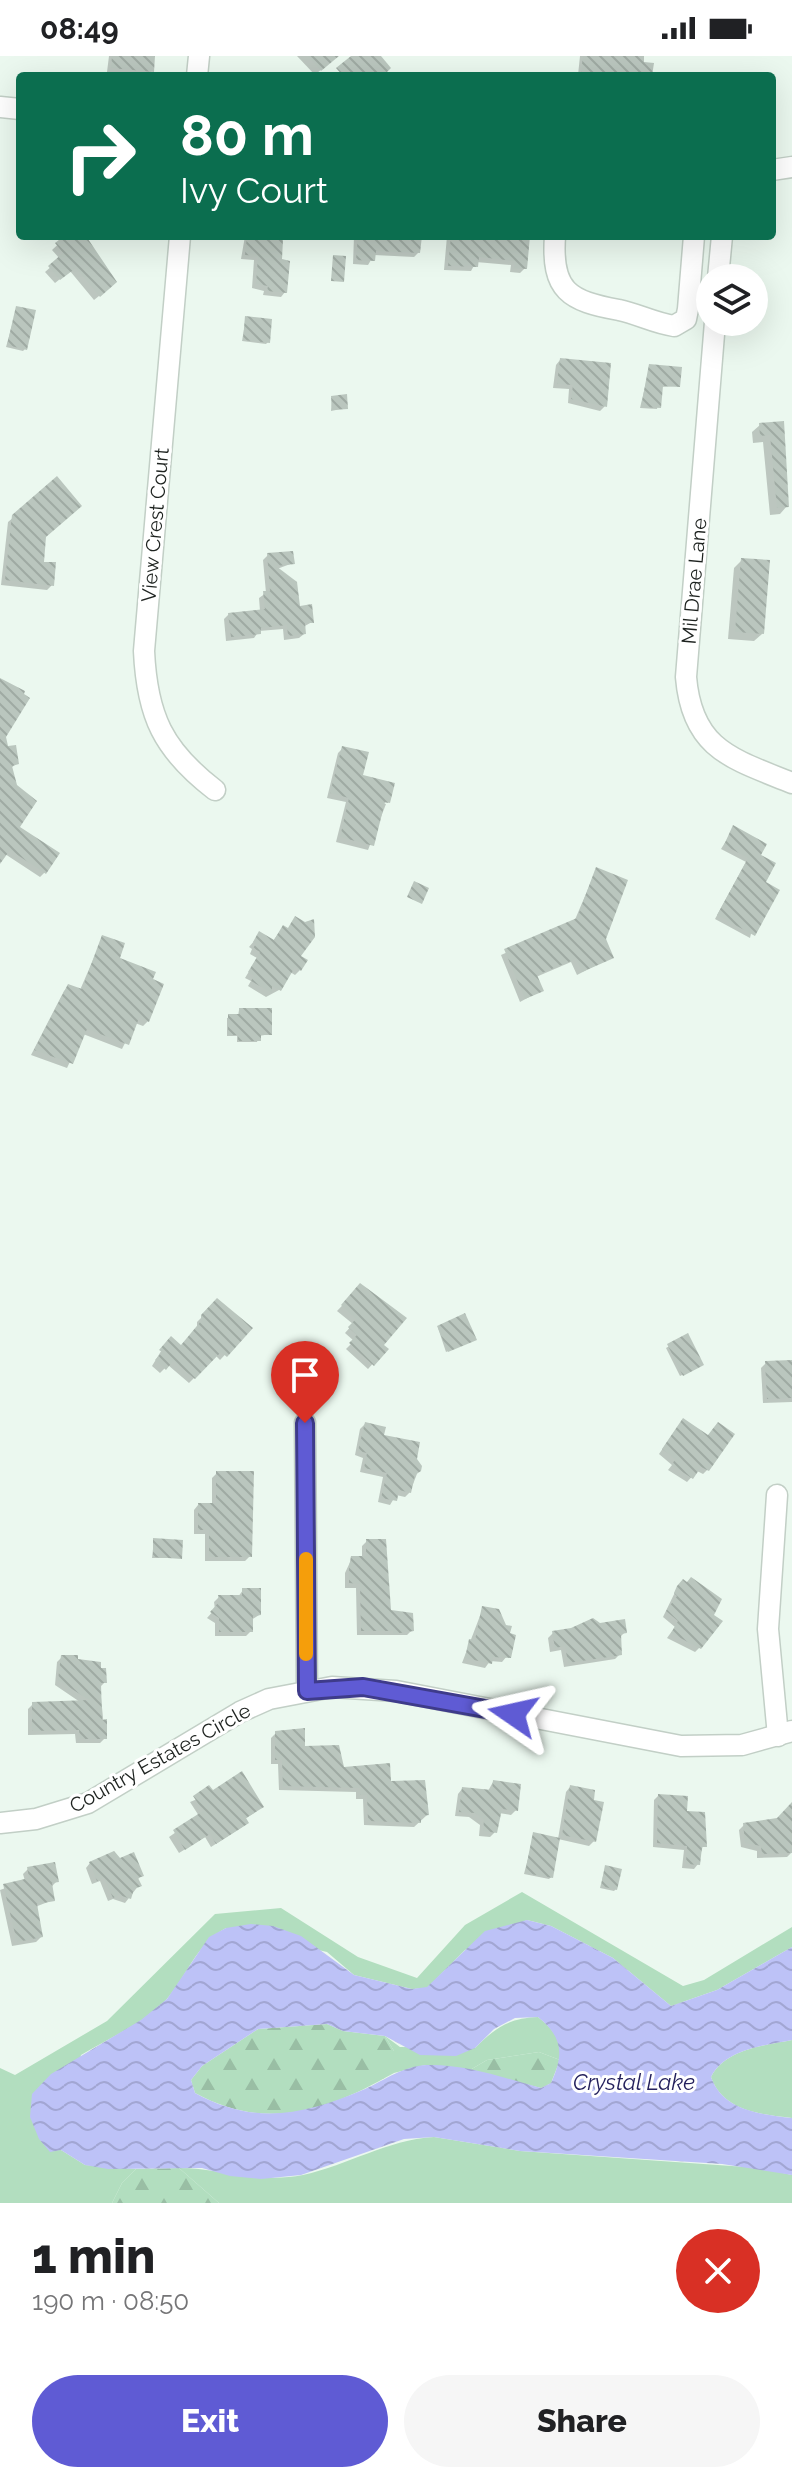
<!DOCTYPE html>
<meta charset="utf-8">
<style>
:root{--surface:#fff;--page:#f6f6f6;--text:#202124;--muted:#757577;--accent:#5f5bd4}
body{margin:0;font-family:Raleway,sans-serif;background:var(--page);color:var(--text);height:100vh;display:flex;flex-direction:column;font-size:30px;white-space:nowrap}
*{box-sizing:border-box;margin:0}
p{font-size:26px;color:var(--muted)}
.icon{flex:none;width:44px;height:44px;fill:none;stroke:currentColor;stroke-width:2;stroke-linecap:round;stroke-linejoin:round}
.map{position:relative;height:2147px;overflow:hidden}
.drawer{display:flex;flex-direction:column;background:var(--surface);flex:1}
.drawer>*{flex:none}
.banner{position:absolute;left:16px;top:16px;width:760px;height:168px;border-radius:8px;box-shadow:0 8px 32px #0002;background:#0b6e4f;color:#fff;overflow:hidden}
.fabs{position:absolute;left:696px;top:208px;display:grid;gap:16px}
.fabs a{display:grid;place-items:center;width:72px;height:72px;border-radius:50%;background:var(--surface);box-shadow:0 8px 32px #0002;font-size:40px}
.pin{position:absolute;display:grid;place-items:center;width:68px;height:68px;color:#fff;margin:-82px -34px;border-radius:50% 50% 50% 0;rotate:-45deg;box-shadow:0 0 8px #0007}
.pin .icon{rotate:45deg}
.me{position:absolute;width:88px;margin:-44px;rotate:281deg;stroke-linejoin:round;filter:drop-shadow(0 0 6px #0008)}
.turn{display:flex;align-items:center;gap:28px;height:168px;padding:0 32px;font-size:36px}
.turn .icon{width:104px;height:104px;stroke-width:2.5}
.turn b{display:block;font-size:56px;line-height:68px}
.round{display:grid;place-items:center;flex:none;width:84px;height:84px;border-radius:42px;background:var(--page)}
.head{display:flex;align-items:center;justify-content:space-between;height:136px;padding:0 32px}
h1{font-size:48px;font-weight:800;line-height:60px}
.button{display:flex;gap:16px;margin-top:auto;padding:16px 32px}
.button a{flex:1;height:92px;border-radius:48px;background:var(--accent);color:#fff;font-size:32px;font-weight:800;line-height:92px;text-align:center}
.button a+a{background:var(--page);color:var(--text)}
.status{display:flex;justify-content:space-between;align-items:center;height:56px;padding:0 40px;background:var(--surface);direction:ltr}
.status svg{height:22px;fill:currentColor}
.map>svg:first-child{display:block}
.green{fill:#b2debf}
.forest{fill:url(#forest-firs)}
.water{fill:url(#water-waves);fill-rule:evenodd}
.shadow{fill:#0003}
.building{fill:url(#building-back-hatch)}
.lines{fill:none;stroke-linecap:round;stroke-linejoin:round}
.minor-casing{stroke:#c2cfc6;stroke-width:23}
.minor{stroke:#fff;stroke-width:20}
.route-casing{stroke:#3e3b8a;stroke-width:20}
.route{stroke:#5f5bd4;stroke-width:14}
.slow{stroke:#f59e0b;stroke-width:14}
.labels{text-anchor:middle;stroke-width:6;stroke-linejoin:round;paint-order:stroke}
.street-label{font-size:20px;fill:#1d221f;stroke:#fff}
.water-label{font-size:22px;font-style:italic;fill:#24215d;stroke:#fff}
</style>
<div class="status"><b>08:49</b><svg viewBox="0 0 49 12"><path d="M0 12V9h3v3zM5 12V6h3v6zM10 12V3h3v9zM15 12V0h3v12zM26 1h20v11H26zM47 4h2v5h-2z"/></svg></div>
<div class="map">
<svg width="792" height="2147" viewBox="0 0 792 2147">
<defs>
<pattern id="forest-firs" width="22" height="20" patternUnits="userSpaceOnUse" patternTransform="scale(2)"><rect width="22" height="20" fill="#b2debf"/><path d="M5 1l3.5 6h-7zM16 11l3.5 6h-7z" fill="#99bea4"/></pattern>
<pattern id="water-waves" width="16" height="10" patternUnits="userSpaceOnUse" patternTransform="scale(2)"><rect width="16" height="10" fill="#bdc2f7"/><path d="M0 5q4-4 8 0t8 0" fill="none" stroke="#a2a6d3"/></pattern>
<pattern id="building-back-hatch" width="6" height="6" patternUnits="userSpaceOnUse" patternTransform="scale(2)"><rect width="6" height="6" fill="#bac6be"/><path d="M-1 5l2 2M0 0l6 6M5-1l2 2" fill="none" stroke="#9faaa3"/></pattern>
</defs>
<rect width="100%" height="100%" fill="#ebf8ef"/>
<!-- green -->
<g class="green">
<path d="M522,1836L683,1930L704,1924L792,1871V1891L717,1934L671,1950L613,1902L551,1870L527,1864L465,1894L427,1932L412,1933L354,1919L327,1896L226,1872C195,1889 188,1919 166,1944C143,1968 109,1982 81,1999L61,2094L85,2109L136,2113L122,2127L112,2147H0V2012L15,2019L107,1965L215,1858L281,1852L358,1901L417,1922L465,1869Z"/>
<path d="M538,1961C554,1974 562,1984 560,2004L539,1996L487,2004L470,2014L425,2009L394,2017V1995L385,1980L400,1991L475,1992C495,1972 509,1962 538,1961Z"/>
<path d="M792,1984V2062C759,2058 723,2055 711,2021C726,1993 762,1990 792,1984Z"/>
<path d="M434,2081L520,2095L760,2112L792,2119V2147H219L179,2112C221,2112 259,2128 303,2119C349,2109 386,2084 434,2081Z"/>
</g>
<!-- forest -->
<g class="forest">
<path d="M327,1968L343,1975L385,1980L394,1995V2017C327,2055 267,2076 195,2037L191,2024L202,2010L258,1973Z"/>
<path d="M539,1996L560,2004L551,2027L541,2032L470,2014L487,2004Z"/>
<path d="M179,2112L219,2147H112L122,2127L136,2113Z"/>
</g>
<!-- water -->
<path class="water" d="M527,1864L551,1870L613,1902L671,1950L717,1934L792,1891V1984C762,1990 726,1993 711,2021C723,2055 760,2058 792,2062V2119L722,2108L520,2095L434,2081L404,2083L301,2119L261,2123L230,2120L202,2112L108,2113L85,2109L61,2094L50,2096L39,2083L30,2061L32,2038L51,2018L141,1964L167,1943L209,1881L226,1872L251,1868L273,1870L301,1880L354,1919L412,1933L427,1931L485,1875ZM538,1961C563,1981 564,1999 551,2027L541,2032C504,2022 466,2008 427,2009C403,2010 385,2024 365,2033C304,2059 255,2070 195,2037L191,2024L202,2010L258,1973L327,1968L343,1975L385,1980L420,1999L456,2000L475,1992L494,1973L515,1962Z"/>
<!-- shadow -->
<g class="shadow">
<path d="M109,0H153L152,15L147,20L107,16Z"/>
<path d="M297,0H336L315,19Z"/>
<path d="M580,0H642V8L650,20L578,19Z"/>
<path d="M67,180H84L110,231L94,244L70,215L55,227L45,216L60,203L52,194Z"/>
<path d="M245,180H279L285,236L281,241L263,239L264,235L252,232L254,204L241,203Z"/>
<path d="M354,180H420L419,196L414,201L374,199L368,209L353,208Z"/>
<path d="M447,180L507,184L508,180H528L525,212L520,217L510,216L511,209L476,206L471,215L444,214Z"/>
<path d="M17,252L25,293L23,295L6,291Z"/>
<path d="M246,262L268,286L266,288L242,285Z"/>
<path d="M560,304L605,350L600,355L568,347L569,333L553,332L556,309Z"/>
<path d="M650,310L678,330L661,331L657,353L640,352Z"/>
<path d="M332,342L346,352L331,355Z"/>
<path d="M782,367L787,450L780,458L770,459L763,386L753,387L752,376L760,369Z"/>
<path d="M14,461L44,481L42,508L52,529L47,534L1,529L8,466Z"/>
<path d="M268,499L293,507L277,513L298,552L312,566L303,571L304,578L299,582L284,584L283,573L259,575L254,582L226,585L224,563L229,558L260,555L259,542L266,537L263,504Z"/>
<path d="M742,504L762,578L754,585L728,583L734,512Z"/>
<path d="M343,692L361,721L393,729L388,747L375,745L386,748L368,794L336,786L346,746L327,742L338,697Z"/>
<path d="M0,694L17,707L11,712L18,771L45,816L40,821L5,798L0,800Z"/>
<path d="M734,772L758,800L763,827L750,882L715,863L746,806L721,793Z"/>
<path d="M596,814L604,883L612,901L577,919L571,906L536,921L542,934L520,946L501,899L574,866Z"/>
<path d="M283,871L298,900L300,914L295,919L290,916L279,934L266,941L248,930L251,925L245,922L257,902L250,898L252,893L249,891L260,878L273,885Z"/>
<path d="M103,881L148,965L143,970L135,967L122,993L83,978L67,1012L31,999L64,935L69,930L80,934Z"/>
<path d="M239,954L270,978L259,980L257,986H237V980H227V962L238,960Z"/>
<path d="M361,1230L381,1289L386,1293L368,1313L346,1293L354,1285L345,1277L353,1268L337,1255Z"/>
<path d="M218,1245L250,1272L220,1304L216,1300L189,1327L168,1309L160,1317L152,1310L166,1287L181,1291L197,1272V1266Z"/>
<path d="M438,1272L472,1285L446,1296Z"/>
<path d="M687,1280L700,1310L680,1320L666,1292Z"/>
<path d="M792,1306V1346L763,1347L761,1312L766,1307Z"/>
<path d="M365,1368L420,1410L410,1436L405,1441L396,1439L390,1449L378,1446L383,1421L360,1416L363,1402L355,1399L360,1373Z"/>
<path d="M679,1369L708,1413L703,1418L697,1415L687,1426L668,1414L672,1409L659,1398Z"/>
<path d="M217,1417L250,1500L245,1505H205V1478H194V1454L198,1449H212V1422Z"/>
<path d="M154,1484L180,1502H152Z"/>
<path d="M367,1485L389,1555L412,1574L407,1579H357L356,1532H345V1517L352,1502H362V1490Z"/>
<path d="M678,1530L700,1591L695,1596L667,1582L675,1571L663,1561Z"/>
<path d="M243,1534L259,1559L251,1564V1575L246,1580H215V1567L207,1562L215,1553L214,1546L219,1541H238Z"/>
<path d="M483,1552L507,1600L502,1606L490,1605L485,1612L462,1607Z"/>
<path d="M625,1576L619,1582L620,1598L615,1603L564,1611L561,1594L550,1596L548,1582L553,1577Z"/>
<path d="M62,1601L99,1614L105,1626L100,1631L105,1682L100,1687H76L75,1678L28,1679V1653L33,1648L80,1646L55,1629L57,1606Z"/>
<path d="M276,1677L342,1713L389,1727L427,1759L414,1771L364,1769L363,1743H356V1736L279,1734L278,1708H271V1682Z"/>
<path d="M493,1726L516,1754L511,1759L499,1757L495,1776L490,1781L479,1780L480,1769L469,1761L455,1760L458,1738L462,1733L488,1735Z"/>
<path d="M570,1731L594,1785L589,1790L558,1783L566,1736Z"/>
<path d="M212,1737L257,1755L245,1763L242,1771L211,1791L205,1781L179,1797L169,1781L199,1760L190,1746Z"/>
<path d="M658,1740L706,1778L698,1808L694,1813L682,1812L684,1794L653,1791L654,1744Z"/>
<path d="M792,1748V1796L787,1801L757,1802V1795L741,1791L739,1774L744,1769L777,1764Z"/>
<path d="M534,1779L551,1821L549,1823L524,1818Z"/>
<path d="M90,1807L142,1819L137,1824L139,1829L125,1847L113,1843L108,1845L100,1825L92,1828L86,1812Z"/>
<path d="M605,1812L616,1833L614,1835L600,1832Z"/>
<path d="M28,1813L57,1825L51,1831L53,1844L35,1851L41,1881L36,1886L12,1890L0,1834L25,1825L23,1818Z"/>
</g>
<!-- building -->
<g class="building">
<path d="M112,0H155L154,16L111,12Z"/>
<path d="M308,0H339L321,15Z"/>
<path d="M351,0H381L391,12L383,20H343L336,12Z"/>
<path d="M583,0H644V6L654,7L652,20H593V17L581,16Z"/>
<path d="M64,180H86L117,226L100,241L76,212L60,224L48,210L63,197L55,187Z"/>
<path d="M247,180H279L278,184H283L282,203L290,205L287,237L267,235L268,230L256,228L258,200L245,199Z"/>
<path d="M358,180H422L420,197L376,195L375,205L356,204Z"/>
<path d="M451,180L511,183V180H530L527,213L514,212L515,205L479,201L478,211L448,210Z"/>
<path d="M333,199L346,200L344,226L331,225Z"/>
<path d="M16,250L36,254L27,294L7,289Z"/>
<path d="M245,260L272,263L270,287L243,284Z"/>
<path d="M560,302L611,307L607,351L571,343L573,329L557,328Z"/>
<path d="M649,308L682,311L680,331L663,330L661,352L641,351Z"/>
<path d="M347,338L348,353L332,354L331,340Z"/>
<path d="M784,365L789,451L777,452L770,379L760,380L759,367Z"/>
<path d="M57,420L82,450L46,481L44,506H56L54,530L5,524L12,459Z"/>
<path d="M293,495L295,508L276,510L297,526L300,550L312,548L314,567H305L306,578L288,580L287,569L261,572V578L231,581L228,557L265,553L263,535H270L267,497Z"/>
<path d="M741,502L770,504L764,578L735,576Z"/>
<path d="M0,622L25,635L24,638L30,642L6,681L8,690L16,689L19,708L12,710L17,729L37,745L20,771L60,797L46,818L10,794L0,808Z"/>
<path d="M342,690L369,696L363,719L395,727L390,747L385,746L374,790L340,781L349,742L330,737Z"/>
<path d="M733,769L767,788L761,799L776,807L766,826L780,834L755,880L717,859L748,802L724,789Z"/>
<path d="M596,811L628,824L606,883L614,902L582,916L576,903L537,919L544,935L525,943L504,893L577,862Z"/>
<path d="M414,825L429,832L422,848L407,841Z"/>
<path d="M295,860L305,866L314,863L315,881L301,900L308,904L301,915L295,911L281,935L272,930V937L251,925L254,920L248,916L260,896L253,892L256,888L253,886L259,875L274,884L283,869L288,872Z"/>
<path d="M102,879L125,887L120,902L156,916L153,923L164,928L149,966L139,962L129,989L87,973L73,1008L34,994L68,928L82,933Z"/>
<path d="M239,952H272V979H261V985H238V979H228V958H239Z"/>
<path d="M360,1227L407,1262L384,1289L389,1293L374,1310L349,1287L357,1279L348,1271L356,1263L341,1249Z"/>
<path d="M217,1242L253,1272L227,1301L221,1296L195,1323L173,1305L166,1314L155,1304L162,1296L159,1294L171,1280L181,1289L201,1265V1259Z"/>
<path d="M465,1257L477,1284L448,1296L437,1270Z"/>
<path d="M688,1277L704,1309L683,1320L667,1288Z"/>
<path d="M792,1304V1342L767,1343L765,1305Z"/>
<path d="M683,1362L708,1379L718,1366L735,1378L709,1415L701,1411L693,1423L672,1409L675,1403L662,1393Z"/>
<path d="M365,1366L386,1371L384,1379L420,1386L417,1403L422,1410L421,1415L415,1419L411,1437L399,1434L397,1445L381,1442L387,1417L364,1412L367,1397L358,1395Z"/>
<path d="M216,1415H254L252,1501H209V1474H198V1447H216Z"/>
<path d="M153,1482L183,1484L182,1503L153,1501Z"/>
<path d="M366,1483H386L391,1554L413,1557L414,1575L393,1578V1575H361L360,1528L349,1527V1511L351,1500H366Z"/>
<path d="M691,1521L722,1543L714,1559L723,1565L701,1593L671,1577L678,1565L666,1555L677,1540L674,1537L677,1530L683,1523L687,1526Z"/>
<path d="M242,1532H261V1559L253,1560V1576H219V1562L210,1556L219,1546L218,1539H242Z"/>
<path d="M482,1550L499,1553L506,1569L512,1570L510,1577L516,1579L511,1602L493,1601L492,1608L465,1602L469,1583L475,1584Z"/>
<path d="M593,1562L600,1567L625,1563L627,1577L621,1578L622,1599L568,1607L565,1590L555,1592L552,1575L571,1572Z"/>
<path d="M61,1599H78V1603L101,1606V1612H106L107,1627H101L102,1664L107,1663V1683H80L79,1674L32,1675V1646L89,1644L58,1624Z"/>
<path d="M305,1672V1690L339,1689L344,1711L390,1707L391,1725L425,1724L429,1759L421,1760V1767L368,1765L367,1739H360V1732L283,1730L282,1704H275V1675Z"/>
<path d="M242,1715L264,1751L246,1762L249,1767L216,1788L210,1778L185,1794L173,1774L203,1755L193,1740L209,1729L213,1734Z"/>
<path d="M493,1724L521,1728L518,1755L502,1753L497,1777L483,1775L484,1764L475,1757L459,1756L462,1731L492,1734Z"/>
<path d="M570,1729L595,1734L594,1744L604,1746L596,1786L562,1779Z"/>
<path d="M658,1738L688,1740L687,1755L705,1756L707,1791H702L700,1809L686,1808L687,1790L657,1787Z"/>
<path d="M792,1746V1797L762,1798L761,1790L745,1787L743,1767L777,1762Z"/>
<path d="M533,1776L560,1782L553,1822L525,1817Z"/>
<path d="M114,1795L120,1802L134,1796L144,1820L138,1822L142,1830L134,1833L131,1843L119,1839L113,1842L104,1822L97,1825L89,1806Z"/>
<path d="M55,1806L59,1826L52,1827L55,1845L37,1848L43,1881L17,1886L3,1828L29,1822L27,1811Z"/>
<path d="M605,1809L622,1813L617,1834L601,1830Z"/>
</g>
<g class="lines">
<!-- minor casing -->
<g class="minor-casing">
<g id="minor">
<path d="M197,20L199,0"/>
<path d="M0,51L20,53"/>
<path d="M772,114L792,111"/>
<path d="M180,180L144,595C147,660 163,694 215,734"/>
<path d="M555,180C551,235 569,245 619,254C638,258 654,267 674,270L686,263L688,253L694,180"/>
<path d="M718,222L722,180"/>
<path d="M715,266L686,621C692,694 733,703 792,727"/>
<path d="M305,1367L307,1635"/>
<path d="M777,1439L768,1573L778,1680"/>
<path d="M0,1767L36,1763L88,1747L240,1656L269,1643L332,1631L396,1635L681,1690L742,1689L792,1675"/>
</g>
</g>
<!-- minor -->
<use href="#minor" class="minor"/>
</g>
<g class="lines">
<!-- route casing -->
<g class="route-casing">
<path id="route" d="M305,1367L307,1635L363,1631L513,1658"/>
</g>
<!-- route -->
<use href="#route" class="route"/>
<!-- slow -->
<path class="slow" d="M306,1503V1598"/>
</g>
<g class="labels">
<!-- street labels -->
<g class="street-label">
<text transform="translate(155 469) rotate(-85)" y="7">View Crest Court</text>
<text transform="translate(694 525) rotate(-85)" y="7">Mil Drae Lane</text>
<text transform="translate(160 1702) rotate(-29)" y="7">Country Estates Circle</text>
</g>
<!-- water labels -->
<g class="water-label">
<text x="634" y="2034">Crystal Lake</text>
</g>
</g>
</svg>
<div class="fabs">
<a><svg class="icon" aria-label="layers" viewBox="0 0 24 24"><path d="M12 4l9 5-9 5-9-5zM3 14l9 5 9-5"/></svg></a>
</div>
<div class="pin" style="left:305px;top:1367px;background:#d93025"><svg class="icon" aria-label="arrive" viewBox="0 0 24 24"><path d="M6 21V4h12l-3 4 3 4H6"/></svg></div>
<svg class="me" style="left:513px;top:1658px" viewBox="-20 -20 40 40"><path d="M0-17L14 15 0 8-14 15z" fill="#5f5bd4" stroke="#fff" stroke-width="4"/></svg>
<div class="banner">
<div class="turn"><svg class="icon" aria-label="right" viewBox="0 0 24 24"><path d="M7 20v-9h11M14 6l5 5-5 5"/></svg><div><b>80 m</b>Ivy Court</div></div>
</div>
</div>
<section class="drawer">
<div class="head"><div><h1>1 min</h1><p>190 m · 08:50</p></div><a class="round" style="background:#d93025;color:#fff"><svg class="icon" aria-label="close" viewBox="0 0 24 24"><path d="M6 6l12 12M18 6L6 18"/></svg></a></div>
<div class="button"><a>Exit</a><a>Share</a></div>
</section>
